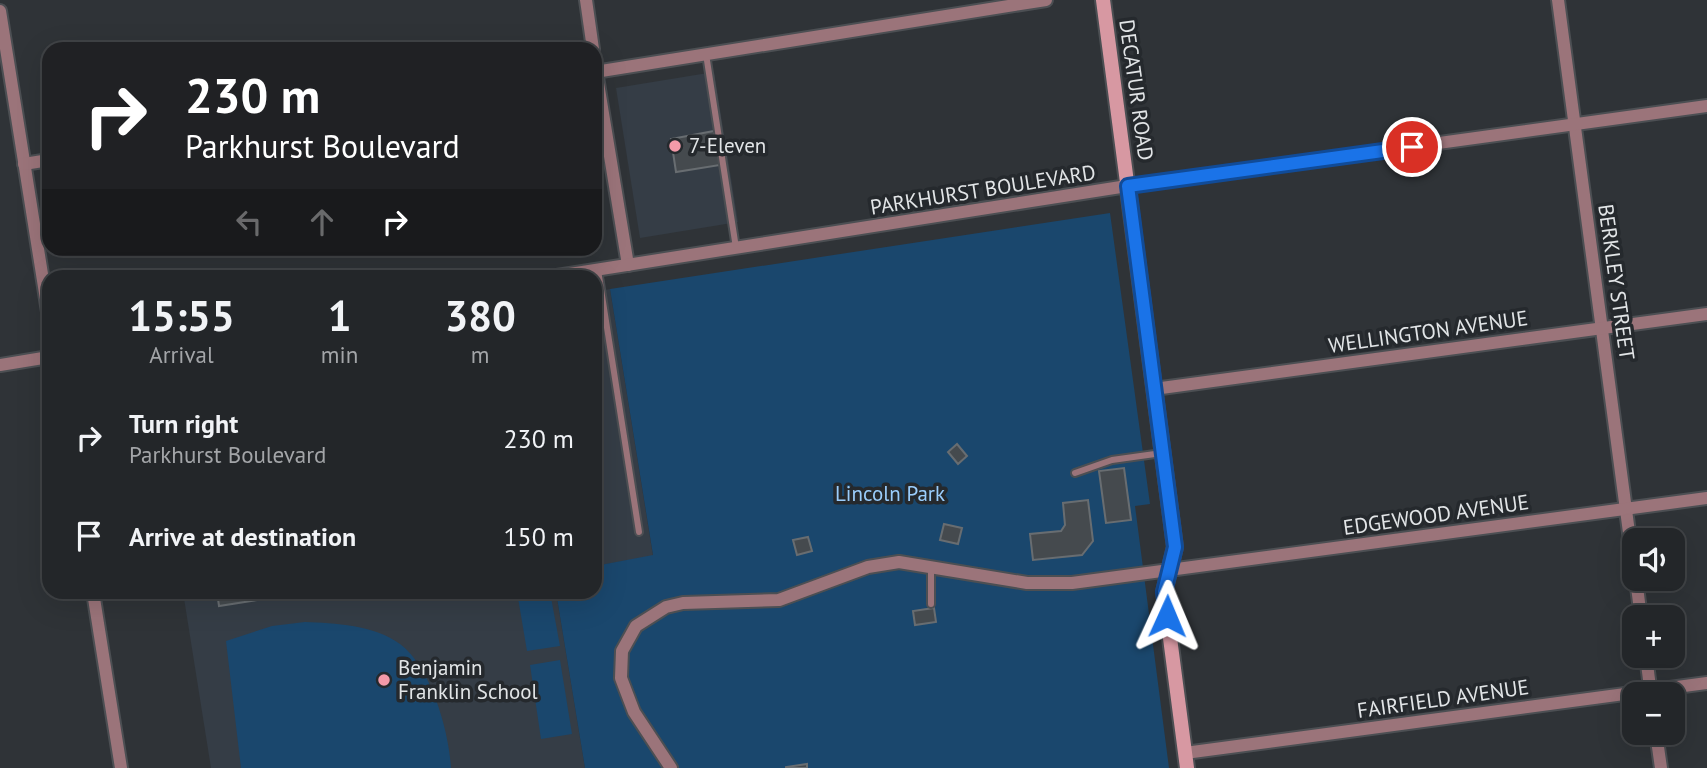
<!DOCTYPE html>
<meta charset="utf-8">
<style>
:root{--surface:#232629;--page:#2b2e31;--text:#f1f3f6;--muted:#a3a5a8;--line:#404346}
body{margin:0;font-family:"PT Sans",sans-serif;background:var(--page);color:var(--text);height:100vh;display:flex;flex-direction:column;font-size:26px;white-space:nowrap}
*{box-sizing:border-box;margin:0}
p{font-size:23px;color:var(--muted)}
.icon{flex:none;width:38px;height:38px;fill:none;stroke:currentColor;stroke-width:2;stroke-linecap:round;stroke-linejoin:round}
.map{position:relative;flex:1;overflow:hidden}
.side{position:absolute;left:42px;top:270px;width:560px;height:329px;display:flex;flex-direction:column;background:var(--surface);border-radius:21px;box-shadow:0 7px 28px #0002,0 0 0 2px var(--line)}
.side>*{flex:none}
.top-card{position:absolute;left:42px;top:42px;width:560px;height:214px;border-radius:21px;box-shadow:0 7px 28px #0002,0 0 0 2px var(--line);background:#202124;color:#fff;overflow:hidden}
.fabs{position:absolute;left:1622px;top:528px;display:grid;gap:14px}
.fabs a{display:grid;place-items:center;width:63px;height:63px;border-radius:14px;background:var(--surface);box-shadow:0 7px 28px #0002,0 0 0 2px var(--line);font-size:35px}
.pin{position:absolute;display:grid;place-items:center;width:60px;height:60px;color:#fff;margin:-30px;border:4px solid #fff;border-radius:50%;box-shadow:0 2px 7px #0007}
.me{position:absolute;width:77px;margin:-38px;rotate:1deg;stroke-linejoin:round;filter:drop-shadow(0 0 5px #0008)}
.turn{display:flex;align-items:center;gap:24px;height:147px;padding:0 28px;font-size:32px}
.turn .icon{width:91px;height:91px;stroke-width:2.5}
.turn b{display:block;font-size:49px;line-height:60px}
.lanes{display:flex;align-items:center;height:66px;padding:0 28px;background:#0003;justify-content:center;gap:35px;direction:ltr}
.lanes .off{opacity:.35}
.eta{display:flex;justify-content:space-evenly;align-items:center;height:119px;text-align:center}
.eta b{font-size:42px;font-weight:800;line-height:49px}
ul{padding:0;list-style:none}
li{display:flex;align-items:center;gap:21px;height:98px;padding:0 28px}
li div{flex:1}
li b{display:block;font-size:26px}
li em{font-style:normal}
.map>svg:first-child{display:block}
.built{fill:#353d46}
.green{fill:#1a476d}
.building{fill:#454a4e;stroke:#686d71;stroke-width:2}
.lines{fill:none;stroke-linecap:round;stroke-linejoin:round}
.lane-casing{stroke:#4c4f53;stroke-width:10}
.street-casing{stroke:#4c4f53;stroke-width:16}
.secondary-casing{stroke:#4c4f53;stroke-width:18}
.lane{stroke:#9b747a;stroke-width:6}
.street{stroke:#9b747a;stroke-width:12}
.secondary{stroke:#d798a2;stroke-width:14}
.route-casing{stroke:#114b97;stroke-width:18}
.route{stroke:#1a73e8;stroke-width:12}
.poi-dot{fill:#f39aa9;stroke:#25292d;stroke-width:2.5}
.labels{text-anchor:middle;stroke-width:7;stroke-linejoin:round;paint-order:stroke}
.street-label{font-size:21px;fill:#e2e5e7;stroke:#25292d}
.poi-label{font-size:21px;fill:#e2e5e7;stroke:#25292d;text-anchor:start}
.park-label{font-size:21px;fill:#9acdfc;stroke:#25292d}
</style>
<div class="map">
<svg width="1707" height="768" viewBox="0 0 1707 768">
<rect width="100%" height="100%" fill="#2f3337"/>
<!-- built -->
<g class="built">
<path d="M714,72L738,222L640,238L616,88Z"/>
<path d="M610,289L653,556L595,566V292Z"/>
<path d="M183,592H556L585,768H211Z"/>
</g>
<!-- green -->
<g class="green">
<path d="M1110,213L1150,504L1135,506L1169,768H585L556,592H595V566L653,555L610,289Z"/>
<path d="M517,592H550L560,646L527,651Z"/>
<path d="M305,622C334,623 375,625 400,644C431,667 449,731 451,768H241L226,641L272,626Z"/>
<path d="M560,660L572,734L541,739L530,665Z"/>
</g>
<!-- building -->
<g class="building">
<path d="M714,131L720,165L676,172L671,139Z"/>
<path d="M596,421L602,461L595,463V422Z"/>
<path d="M957,444L967,456L958,464L948,452Z"/>
<path d="M1124,468L1131,520L1106,523L1099,471Z"/>
<path d="M1088,500L1093,541L1082,555L1033,560L1030,534L1061,531L1065,525L1063,503Z"/>
<path d="M944,524L962,528L958,544L940,540Z"/>
<path d="M808,537L812,551L797,555L793,540Z"/>
<path d="M217,592H289L290,595L219,606Z"/>
<path d="M934,608L936,622L915,625L913,611Z"/>
<path d="M807,764V768H786V767Z"/>
</g>
<g class="lines">
<!-- lane casing -->
<g class="lane-casing">
<g id="lane">
<path d="M706,54L736,248"/>
<path d="M598,270L639,532"/>
<path d="M1075,473L1112,460L1162,453"/>
<path d="M931,604V567"/>
</g>
</g>
<!-- street casing -->
<g class="street-casing">
<g id="street">
<path d="M586,0L593,49"/>
<path d="M1558,0L1634,570"/>
<path d="M0,11L49,318"/>
<path d="M595,65L628,265"/>
<path d="M595,72L1046,0"/>
<path d="M24,164L49,160"/>
<path d="M557,276L1127,186L1707,106"/>
<path d="M0,365L49,357"/>
<path d="M1154,389L1707,314"/>
<path d="M1636,579L1641,618"/>
<path d="M93,592L121,768"/>
<path d="M1646,656L1651,695"/>
<path d="M1656,733L1661,768"/>
<path d="M1185,753L1707,683"/>
<path d="M671,768L634,712L621,678L622,651L636,626L666,607L683,603L779,600L868,567L899,562L1027,583H1072L1707,498"/>
</g>
</g>
<!-- secondary casing -->
<g class="secondary-casing">
<path id="secondary" d="M1103,0L1175,547L1164,592L1187,768"/>
</g>
<!-- lane -->
<use href="#lane" class="lane"/>
<!-- street -->
<use href="#street" class="street"/>
<!-- secondary -->
<use href="#secondary" class="secondary"/>
</g>
<g class="lines">
<!-- route casing -->
<g class="route-casing">
<path id="route" d="M1167,616L1164,592L1175,547L1128,186L1412,147"/>
</g>
<!-- route -->
<use href="#route" class="route"/>
</g>
<!-- markers -->
<g class="poi-dot">
<circle cx="675" cy="146" r="7"/>
<circle cx="384" cy="680" r="7"/>
</g>
<g class="labels">
<!-- street labels -->
<g class="street-label">
<text transform="translate(1136 90) rotate(82)" y="7">DECATUR ROAD</text>
<text transform="translate(983 190) rotate(-9)" y="7">PARKHURST BOULEVARD</text>
<text transform="translate(1616 282) rotate(82)" y="7">BERKLEY STREET</text>
<text transform="translate(1428 332) rotate(-8)" y="7">WELLINGTON AVENUE</text>
<text transform="translate(1436 515) rotate(-8)" y="7">EDGEWOOD AVENUE</text>
<text transform="translate(1443 699) rotate(-8)" y="7">FAIRFIELD AVENUE</text>
</g>
<!-- poi labels -->
<g class="poi-label">
<text x="689" y="153">7-Eleven</text>
<text x="398" y="675">Benjamin<tspan x="398" dy="24">Franklin School</tspan></text>
</g>
<!-- park labels -->
<g class="park-label">
<text x="890" y="501">Lincoln Park</text>
</g>
</g>
</svg>
<div class="fabs">
<a><svg class="icon" aria-label="sound" viewBox="0 0 24 24"><path d="M4 9h4l5-4v14l-5-4H4zM17 9q2 3 0 6"/></svg></a>
<a>+</a>
<a>−</a>
</div>
<div class="pin" style="left:1412px;top:147px;background:#d93025"><svg class="icon" aria-label="arrive" viewBox="0 0 24 24"><path d="M6 21V4h12l-3 4 3 4H6"/></svg></div>
<svg class="me" style="left:1167px;top:616px" viewBox="-20 -20 40 40"><path d="M0-17L14 15 0 8-14 15z" fill="#1a73e8" stroke="#fff" stroke-width="4"/></svg>
<div class="top-card">
<div class="turn"><svg class="icon" aria-label="right" viewBox="0 0 24 24"><path d="M7 20v-9h11M14 6l5 5-5 5"/></svg><div><b>230 m</b>Parkhurst Boulevard</div></div>
<div class="lanes"><svg class="icon off" aria-label="left" viewBox="0 0 24 24"><path d="M17 20v-9H6M10 6l-5 5 5 5"/></svg><svg class="icon off" aria-label="ahead" viewBox="0 0 24 24"><path d="M12 20V5M6 11l6-6 6 6"/></svg><svg class="icon" aria-label="right" viewBox="0 0 24 24"><path d="M7 20v-9h11M14 6l5 5-5 5"/></svg></div>
</div>
<section class="side">
<div class="eta">
<div><b>15:55</b><p>Arrival</p></div>
<div><b>1</b><p>min</p></div>
<div><b>380</b><p>m</p></div>
</div>
<ul>
<li><svg class="icon" aria-label="right" viewBox="0 0 24 24"><path d="M7 20v-9h11M14 6l5 5-5 5"/></svg><div><b>Turn right</b><p>Parkhurst Boulevard</p></div><em>230 m</em></li>
<li><svg class="icon" aria-label="arrive" viewBox="0 0 24 24"><path d="M6 21V4h12l-3 4 3 4H6"/></svg><div><b>Arrive at destination</b></div><em>150 m</em></li>
</ul>
</section>
</div>
